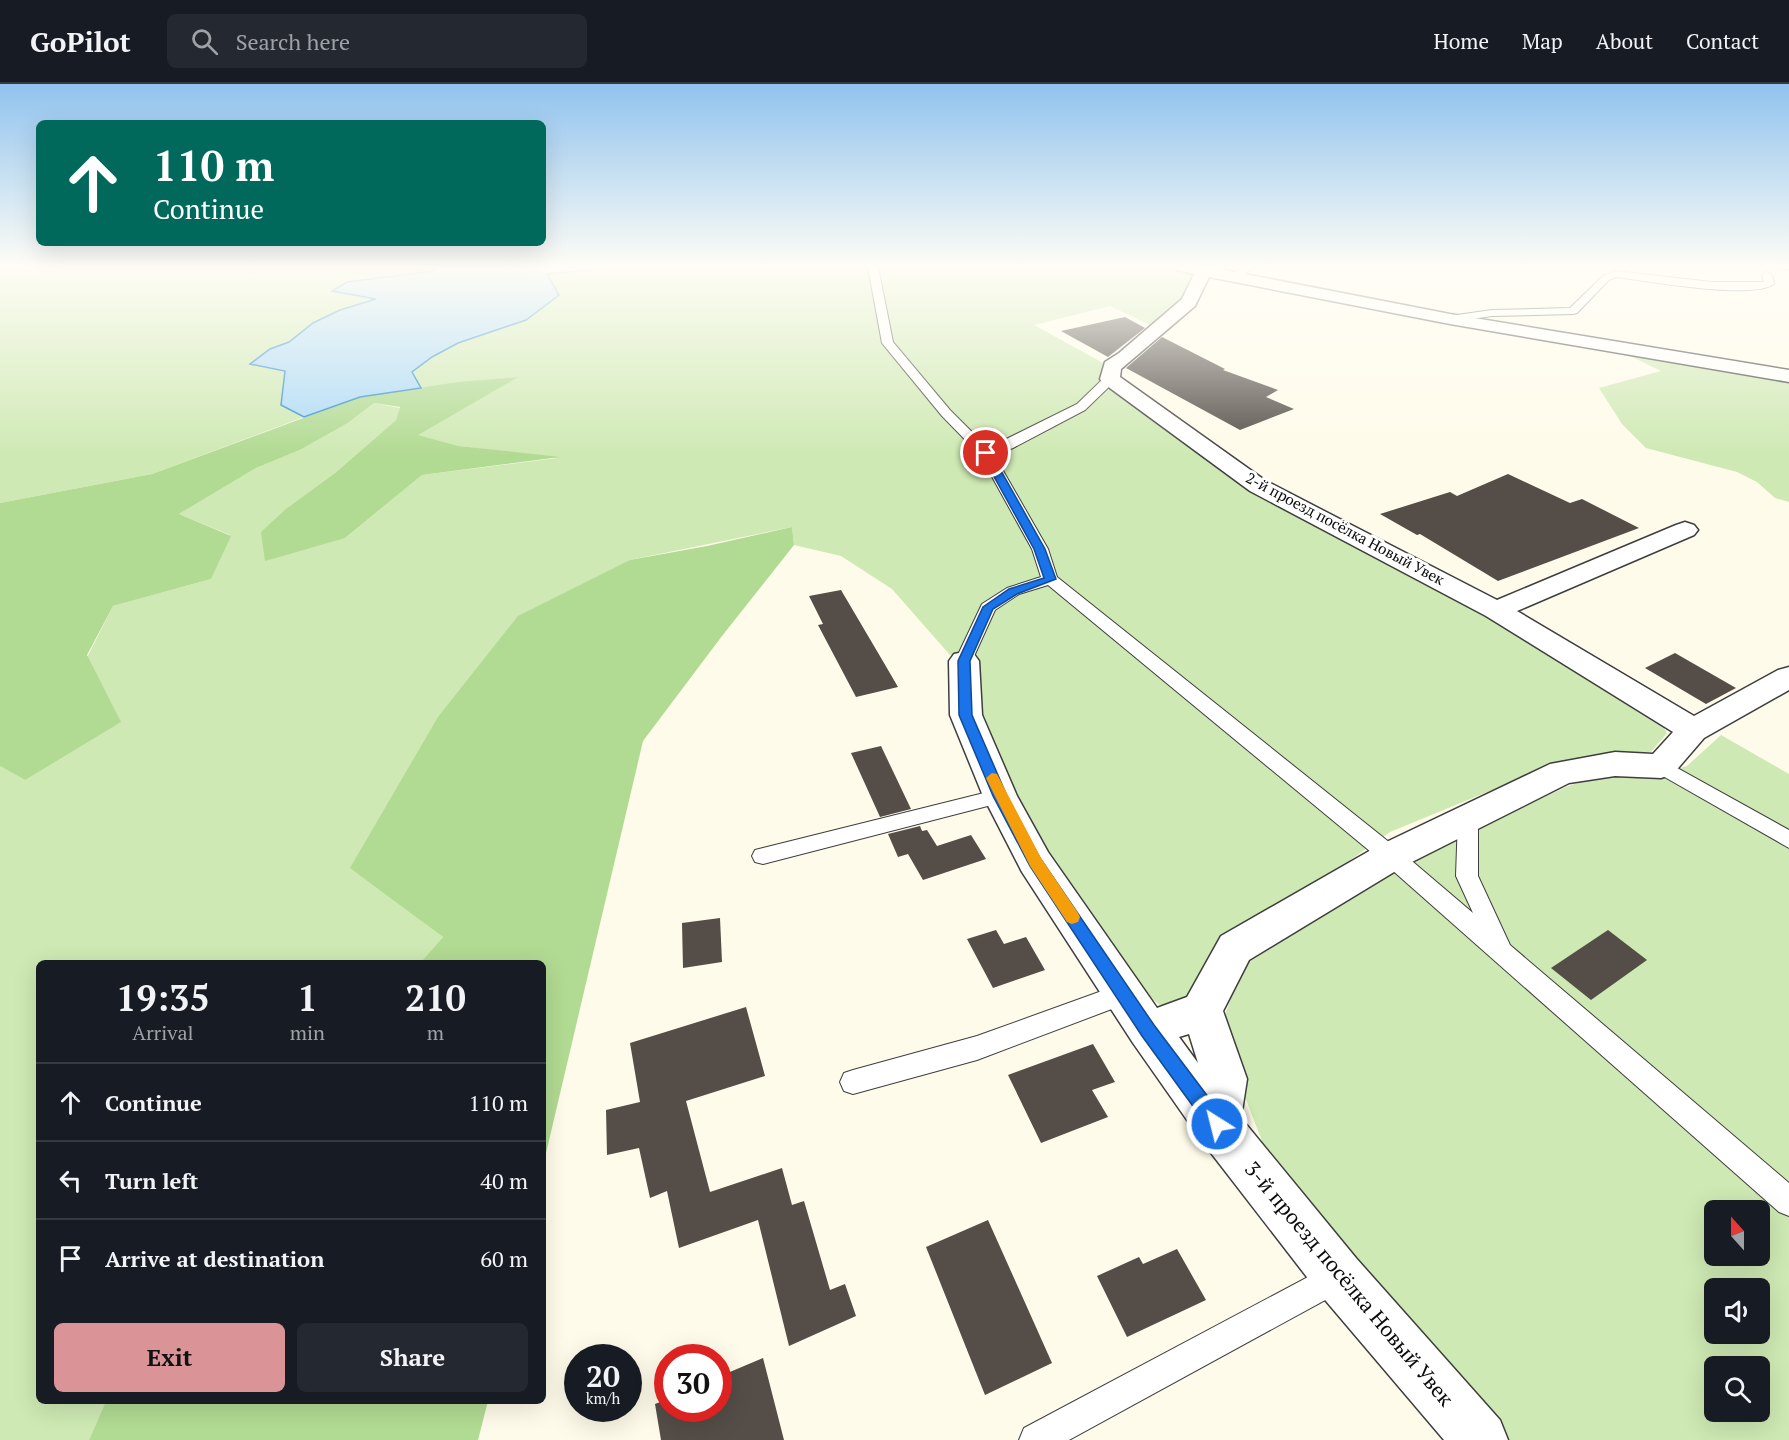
<!DOCTYPE html>
<meta charset="utf-8">
<style>
:root{--surface:#171b24;--page:#242831;--text:#f1f3f6;--muted:#9ea1a6;--line:#363941;--accent:#da9498}
body{margin:0;font-family:"PT Serif",serif;background:var(--page);color:var(--text);height:100vh;display:flex;flex-direction:column;font-size:22px;white-space:nowrap}
*{box-sizing:border-box;margin:0}
p{font-size:20px;color:var(--muted)}
.icon{flex:none;width:33px;height:33px;fill:none;stroke:currentColor;stroke-width:2;stroke-linecap:round;stroke-linejoin:round}
.map{position:relative;flex:1;overflow:hidden}
.details{position:absolute;left:36px;top:876px;width:510px;height:444px;display:flex;flex-direction:column;background:var(--surface);border-radius:9px;box-shadow:0 6px 24px #0002}
.details>*{flex:none}
.banner{position:absolute;left:36px;top:36px;width:510px;height:126px;border-radius:9px;box-shadow:0 6px 24px #0002;background:#00695c;color:#fff;overflow:hidden}
.needle{width:39px;rotate:339deg}
.tools{position:absolute;left:1704px;top:1116px;display:grid;gap:12px}
.tools a{display:grid;place-items:center;width:66px;height:66px;border-radius:9px;background:var(--surface);box-shadow:0 6px 24px #0002;font-size:30px}
.speed{position:absolute;left:564px;top:1260px;display:flex;gap:12px;font-size:30px;font-weight:700;text-align:center}
.speed>*{display:grid;place-content:center;width:78px;height:78px;border-radius:50%;background:var(--surface);box-shadow:0 6px 24px #0002;line-height:1}
.speed small{font-size:15px;font-weight:400}
.speed .limit{border:9px solid #d22;background:#fff;color:#111}
.pin{position:absolute;display:grid;place-items:center;width:51px;height:51px;color:#fff;margin:-26px;border:3px solid #fff;border-radius:50%;box-shadow:0 2px 6px #0007}
.me{position:absolute;width:66px;margin:-33px;rotate:324deg;stroke-linejoin:round;filter:drop-shadow(0 0 4px #0008)}
.turn{display:flex;align-items:center;gap:21px;height:126px;padding:0 18px;font-size:27px}
.turn .icon{width:78px;height:78px;stroke-width:2.5}
.turn b{display:block;font-size:42px;line-height:51px}
.eta{display:flex;justify-content:space-evenly;align-items:center;height:102px;text-align:center}
.eta b{font-size:36px;font-weight:700;line-height:42px}
.action{display:flex;gap:12px;margin-top:auto;padding:12px 18px}
.action a{flex:1;height:69px;border-radius:9px;background:var(--accent);color:#111;font-size:24px;font-weight:700;line-height:69px;text-align:center}
.action a+a{background:var(--page);color:var(--text)}
ul{padding:0;list-style:none}
li{display:flex;align-items:center;gap:18px;height:78px;padding:0 18px;border-top:2px solid var(--line)}
li div{flex:1}
li b{display:block;font-size:22px}
li em{font-style:normal}
header{display:flex;align-items:center;gap:36px;box-sizing:border-box;height:84px;padding:0 30px;background:var(--surface);border-bottom:2px solid var(--line)}
header strong{font-size:28px}
nav{display:flex;gap:33px;margin-inline-start:auto;font-size:21px}
.search{width:420px;height:54px;background:var(--page);display:flex;align-items:center;gap:15px;box-sizing:border-box;padding:0 21px;border-radius:9px;color:var(--muted);font-size:22px}
.map>svg:first-child{display:block}
.green{fill:#cee9b3;fill-rule:evenodd}
.forest{fill:#b1da92}
.water{fill:#addaf7;stroke:#338dd0;stroke-width:1.5}
.building{fill:#544d48}
.lines{fill:none;stroke-linecap:round;stroke-linejoin:round}
.service-casing{stroke:#3e3e3e;stroke-width:2}
.minor-casing{stroke:#3e3e3e;stroke-width:3}
.service{fill:#fff;fill-rule:evenodd}
.minor{fill:#fff;fill-rule:evenodd}
.rail-casing{stroke:#be2124;stroke-width:4}
.rail{stroke:#fff;stroke-width:2;stroke-dasharray:8;stroke-linecap:butt}
.route{fill:#1a73e8;stroke:#114b97;stroke-width:1.5}
.slow{fill:#f59e0b}
.labels{text-anchor:middle;stroke-width:6;stroke-linejoin:round;paint-order:stroke}
.far-street-label{font-size:15px;fill:#0b0b0b;stroke:#fff}
.near-street-label{font-size:21px;fill:#0b0b0b;stroke:#fff}
</style>
<header>
<strong>GoPilot</strong>
<div class="search"><svg class="icon" aria-label="search" viewBox="0 0 24 24"><circle cx="10" cy="10" r="6"/><path d="M15 15l6 6"/></svg>Search here</div>
<nav><a>Home</a><a>Map</a><a>About</a><a>Contact</a></nav>
</header>
<div class="map">
<svg width="1789" height="1356" viewBox="0 0 1789 1356">
<rect width="100%" height="100%" fill="#fffbea"/>
<!-- green -->
<g class="green">
<path d="M0,183H439L433,187L347,198L333,207L378,214L340,226L313,239L289,258L270,265L251,280L285,287L281,320L304,333L152,390L0,419Z"/>
<path d="M590,183H1176L1197,193L1184,213L1154,243L1110,222L1034,241L1103,279L1101,294L1182,352L1487,529L1658,635L1667,649L1651,668L1560,678L1390,748L1318,799L1187,914L1161,922L1142,907L1045,775L975,630L976,580L950,571L892,505L841,472L794,461L792,443L630,476L351,783L443,853L420,879H39V1317H106L89,1356H0V682L25,696L113,522L211,495L230,451L179,430L256,384L300,366L348,339L374,319L400,324L396,336L335,389L287,424L345,454L422,391L557,374L459,362L417,351L516,293L421,304L412,288L432,273L458,259L527,236L559,211L547,190L592,186Z"/>
<path d="M1618,266L1789,287V418L1775,414L1757,398L1737,388L1646,364L1622,340L1599,304L1661,287Z"/>
<path d="M1721,651L1789,690V1356H1497L1270,1078L1240,1000L1224,934L1241,883L1414,774L1566,703L1598,692H1652L1687,682ZM1714,1126H1760V1172H1714ZM1714,1204H1760V1250H1714ZM1714,1282H1760V1328H1714Z"/>
</g>
<!-- forest -->
<g class="forest">
<path d="M518,293L418,351L459,362L560,373L422,391L345,454L265,477L261,448L287,424L335,389L396,336L400,323L374,319L348,339L300,366L256,384L179,430L231,452L211,495L113,522L87,571L121,638L25,696L0,682V419L152,390L360,313L458,298Z"/>
<path d="M792,443L794,461L722,552L643,657L543,1082V879H420L443,853L350,784L438,633L518,532L630,476L707,462Z"/>
<path d="M106,1317H488L478,1356H89Z"/>
</g>
<!-- water -->
<path class="water" d="M439,183H590L593,186L547,190L559,211L526,236L458,259L432,273L412,288L421,304L360,313L304,333L281,321L285,287L250,280L270,265L289,258L313,239L340,226L376,215L332,207L347,198L433,187Z"/>
<!-- building -->
<g class="building">
<path d="M1125,233L1145,244L1108,273L1061,247Z"/>
<path d="M1162,253L1225,285L1223,286L1278,306L1266,313L1294,325L1240,346L1126,284Z"/>
<path d="M1508,390L1570,419L1582,415L1639,444L1498,497L1420,450L1417,451L1380,430L1450,408L1457,412Z"/>
<path d="M841,506L884,579L898,603L856,613L818,541L823,540L809,512Z"/>
<path d="M1675,569L1736,604L1706,620L1645,584Z"/>
<path d="M881,662L911,725L880,733L851,669Z"/>
<path d="M920,742L922,747L927,746L937,762L971,751L986,775L923,796L908,770L898,773L888,750Z"/>
<path d="M720,834L722,878L683,884L682,839Z"/>
<path d="M996,846L1004,860L1026,853L1045,886L993,904L967,855Z"/>
<path d="M1608,846L1647,876L1591,916L1551,884Z"/>
<path d="M746,923L765,992L686,1017L710,1108L782,1084L792,1121L804,1117L830,1206L845,1200L856,1232L789,1262L758,1136L679,1164L667,1107L650,1114L639,1064L607,1071L606,1026L640,1018L630,959Z"/>
<path d="M1093,960L1115,998L1092,1006L1108,1033L1041,1059L1008,991Z"/>
<path d="M988,1136L1052,1279L985,1311L926,1163Z"/>
<path d="M1177,1165L1206,1216L1127,1253L1097,1192L1139,1173L1143,1180Z"/>
<path d="M763,1274L784,1356H661L655,1320L668,1315V1324H718V1293Z"/>
</g>
<g class="lines">
<!-- service casing -->
<g class="service-casing">
<g id="service">
<path d="M868,183H878L893,258L950,326L988,364L1077,320L1106,292H1114V298L1085,326L1013,364L994,371L1048,465L1057,493L1399,766L1473,829L1456,792L1458,734L1461,729L1468,726L1475,729L1478,734V792L1510,861L1789,1099V1132L1779,1128L1383,778L1048,501L1019,510L995,526L970,581H958L955,577L982,520L1007,504L1041,493L1032,465L980,371L942,332L882,259Z"/>
<path d="M1243,183H1255L1239,194H1233V190Z"/>
<path d="M1615,187L1712,198H1764L1762,191L1767,188L1772,191L1774,200C1753,216 1646,197 1616,193L1609,196L1577,229L1573,230L1492,232L1450,238L1445,235L1450,232L1492,226L1570,224L1603,192Z"/>
<path d="M1661,675L1789,746V764L1654,687L1651,682L1654,677Z"/>
<path d="M1000,705L1007,707L1010,712L1007,717L763,780L755,778L752,772L755,766L763,764Z"/>
<path d="M1124,899L1133,903L1136,910L1133,917L977,976L853,1010L844,1007L840,998L844,989L853,986L977,952Z"/>
<path d="M1338,1177L1349,1181L1353,1192L1349,1203L1069,1356H1019L1024,1344Z"/>
</g>
</g>
<!-- minor casing -->
<g class="minor-casing">
<path id="minor" d="M1175,183H1209L1450,230L1789,286V298L1450,240L1209,193L1195,222L1121,285L1120,293L1266,397L1497,516L1676,441L1685,438L1694,441L1698,446L1694,451L1517,527L1694,632L1778,586L1789,583V606L1704,654L1673,690L1661,694L1615,692L1569,699L1404,782L1249,876L1223,927L1247,995L1241,1034L1356,1174L1500,1336L1508,1356H1444L1320,1210L1201,1056L1133,959L1022,788L983,712L950,631L949,577L954,570L964,568L974,570L979,577L982,631L1017,712L1048,768L1157,924L1187,913L1221,852L1378,762L1550,680L1615,668L1653,670L1673,648L1486,532L1250,407L1103,299L1100,295L1105,278L1119,269L1182,215L1194,190L1177,186ZM1189,950L1198,979L1179,953Z"/>
</g>
<!-- service -->
<use href="#service" class="service"/>
<!-- minor -->
<use href="#minor" class="minor"/>
<!-- rail casing -->
<g class="rail-casing">
<path id="rail" d="M1779,183L1789,185"/>
</g>
<!-- rail -->
<use href="#rail" class="rail"/>
</g>
<!-- sky -->
<linearGradient id="sky" x2="0" y2="1"><stop stop-color="#90c3ee"/><stop offset="0.49" stop-color="#fffdf6"/><stop offset="1" stop-color="#fffdf6" stop-opacity="0"/></linearGradient>
<rect width="1789" height="373" fill="url(#sky)"/>
<!-- route -->
<path class="route" d="M986,366L991,369L1045,465L1056,495L1017,510L993,525L970,577L972,631L1007,712L1040,774L1154,941L1224,1034L1227,1040L1224,1047L1217,1049L1211,1047L1142,952L1030,782L993,712L959,631L958,577L983,523L1009,505L1044,494L1034,465L981,369Z"/>
<!-- slow -->
<path class="slow" d="M992,689L997,690L1041,774L1078,829L1080,833L1078,838L1072,840L1067,838L1030,782L986,694Z"/>
<g class="labels">
<!-- far-street labels -->
<g class="far-street-label">
<text transform="translate(1345 445) rotate(28)" y="5">2-й проезд посёлка Новый Увек</text>
</g>
<!-- near-street labels -->
<g class="near-street-label">
<text transform="translate(1349 1200) rotate(50)" y="7">3-й проезд посёлка Новый Увек</text>
</g>
</g>
</svg>
<div class="tools">
<a><svg class="needle" viewBox="-14 -14 28 28"><path d="M0-13l5 13h-10z" fill="#e53935"/><path d="M0 13l5-13h-10z" fill="#9ea1a6"/></svg></a>
<a><svg class="icon" aria-label="sound" viewBox="0 0 24 24"><path d="M4 9h4l5-4v14l-5-4H4zM17 9q2 3 0 6"/></svg></a>
<a><svg class="icon" aria-label="search" viewBox="0 0 24 24"><circle cx="10" cy="10" r="6"/><path d="M15 15l6 6"/></svg></a>
</div>
<div class="speed"><div>20<small>km/h</small></div><div class="limit">30</div></div>
<div class="pin" style="left:986px;top:369px;background:#d93025"><svg class="icon" aria-label="arrive" viewBox="0 0 24 24"><path d="M6 21V4h12l-3 4 3 4H6"/></svg></div>
<svg class="me" style="left:1217px;top:1040px" viewBox="-20 -20 40 40"><circle r="17" fill="#1a73e8" stroke="#fff" stroke-width="3"/><path d="M0-11L8 9 0 5-8 9z" fill="#fff"/></svg>
<div class="banner">
<div class="turn"><svg class="icon" aria-label="ahead" viewBox="0 0 24 24"><path d="M12 20V5M6 11l6-6 6 6"/></svg><div><b>110 m</b>Continue</div></div>
</div>
<section class="details">
<div class="eta">
<div><b>19:35</b><p>Arrival</p></div>
<div><b>1</b><p>min</p></div>
<div><b>210</b><p>m</p></div>
</div>
<ul>
<li><svg class="icon" aria-label="ahead" viewBox="0 0 24 24"><path d="M12 20V5M6 11l6-6 6 6"/></svg><div><b>Continue</b></div><em>110 m</em></li>
<li><svg class="icon" aria-label="left" viewBox="0 0 24 24"><path d="M17 20v-9H6M10 6l-5 5 5 5"/></svg><div><b>Turn left</b></div><em>40 m</em></li>
<li><svg class="icon" aria-label="arrive" viewBox="0 0 24 24"><path d="M6 21V4h12l-3 4 3 4H6"/></svg><div><b>Arrive at destination</b></div><em>60 m</em></li>
</ul>
<div class="action"><a>Exit</a><a>Share</a></div>
</section>
</div>
